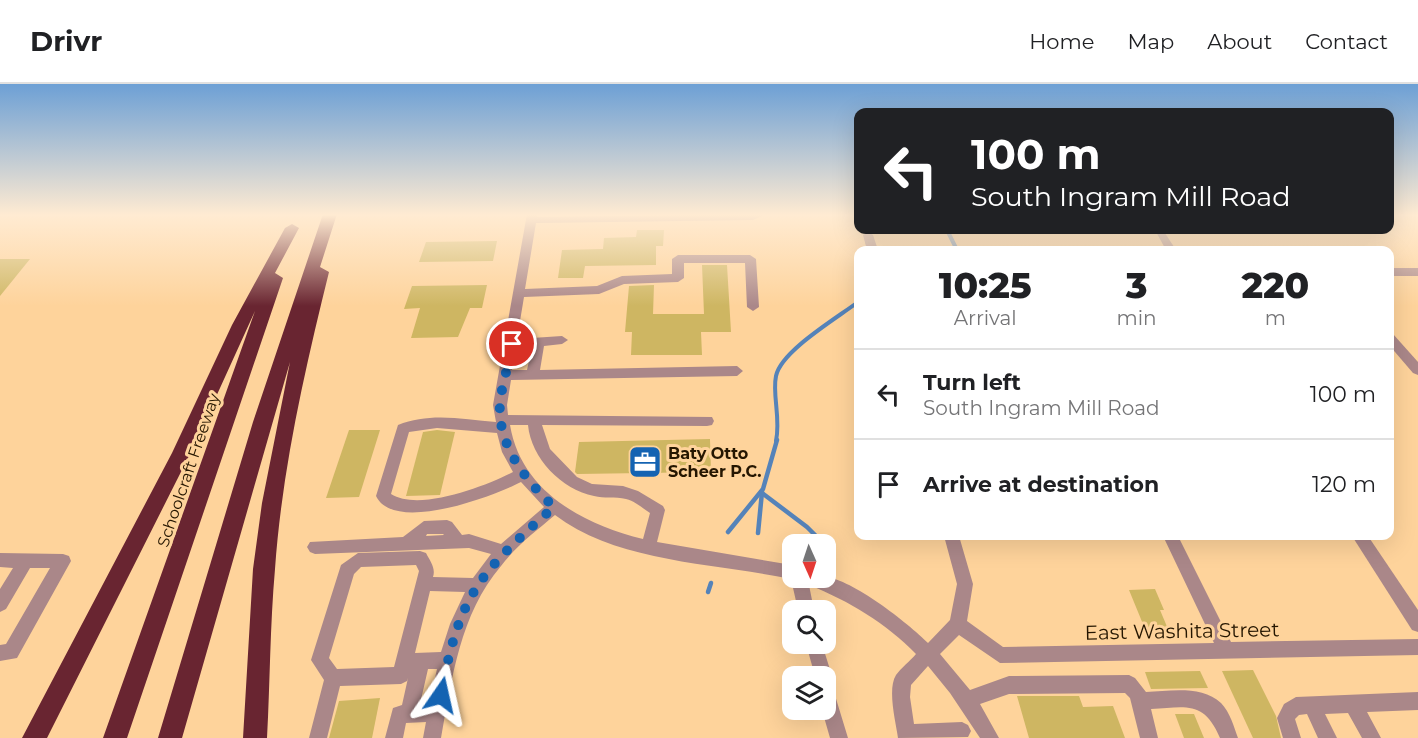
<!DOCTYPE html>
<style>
:root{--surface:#fff;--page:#f2f2f2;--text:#202124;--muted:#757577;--line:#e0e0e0}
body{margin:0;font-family:Montserrat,sans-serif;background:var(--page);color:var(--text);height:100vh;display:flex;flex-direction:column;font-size:22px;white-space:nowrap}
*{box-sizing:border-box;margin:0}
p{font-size:20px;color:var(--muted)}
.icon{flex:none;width:33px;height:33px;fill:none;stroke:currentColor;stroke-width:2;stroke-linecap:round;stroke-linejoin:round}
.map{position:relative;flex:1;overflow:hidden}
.details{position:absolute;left:854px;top:162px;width:540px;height:294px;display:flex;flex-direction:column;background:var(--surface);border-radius:12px;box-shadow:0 6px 24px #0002}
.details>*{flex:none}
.hud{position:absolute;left:854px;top:24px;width:540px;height:126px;border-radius:12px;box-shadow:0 6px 24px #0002;background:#202124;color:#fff;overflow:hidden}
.needle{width:39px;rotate:177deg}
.fabs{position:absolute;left:782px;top:450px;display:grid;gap:12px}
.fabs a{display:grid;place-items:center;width:54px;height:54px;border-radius:12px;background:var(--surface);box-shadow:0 6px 24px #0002;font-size:30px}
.pin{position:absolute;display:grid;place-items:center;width:51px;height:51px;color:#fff;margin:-26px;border:3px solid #fff;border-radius:50%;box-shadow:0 2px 6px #0007}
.me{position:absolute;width:66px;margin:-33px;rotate:11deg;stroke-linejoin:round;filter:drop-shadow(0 0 4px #0008)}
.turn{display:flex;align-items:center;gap:21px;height:126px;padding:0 18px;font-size:27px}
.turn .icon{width:78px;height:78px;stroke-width:2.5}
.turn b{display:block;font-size:42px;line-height:51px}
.eta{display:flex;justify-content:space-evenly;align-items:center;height:102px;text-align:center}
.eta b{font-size:36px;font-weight:800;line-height:42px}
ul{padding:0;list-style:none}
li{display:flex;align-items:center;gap:18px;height:90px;padding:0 18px;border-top:2px solid var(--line)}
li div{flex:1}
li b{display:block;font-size:22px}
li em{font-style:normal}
header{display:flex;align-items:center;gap:36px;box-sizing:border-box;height:84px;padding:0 30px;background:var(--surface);border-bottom:2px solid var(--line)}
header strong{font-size:28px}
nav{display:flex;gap:33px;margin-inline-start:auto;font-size:21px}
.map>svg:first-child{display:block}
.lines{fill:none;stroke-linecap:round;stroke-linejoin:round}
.stream-far1{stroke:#5583b9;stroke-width:4}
.stream{stroke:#5583b9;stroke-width:4.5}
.building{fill:#ceb662}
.minor{fill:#aa8789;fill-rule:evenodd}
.highway{fill:#692531;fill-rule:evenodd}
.route{stroke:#1463b2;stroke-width:10;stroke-dasharray:0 18}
.labels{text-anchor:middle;stroke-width:6;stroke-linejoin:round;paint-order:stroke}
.poi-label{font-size:16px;font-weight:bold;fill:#251601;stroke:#fed39b;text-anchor:start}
.street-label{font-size:16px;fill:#251601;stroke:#fed39b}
.near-street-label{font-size:20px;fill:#251601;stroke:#fed39b}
</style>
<header>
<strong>Drivr</strong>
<nav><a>Home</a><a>Map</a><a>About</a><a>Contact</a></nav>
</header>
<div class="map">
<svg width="1418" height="654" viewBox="0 0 1418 654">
<rect width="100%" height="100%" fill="#fed39b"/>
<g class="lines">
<!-- stream-far1 -->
<g class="stream-far1">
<path d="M947,146L957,166"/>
<path d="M776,357C781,334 772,311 776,292C781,267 837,234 858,218"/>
</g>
<!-- stream -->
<g class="stream">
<path d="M762,409L807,443L824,460"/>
<path d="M728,448L763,405L777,356"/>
<path d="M758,449L762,408"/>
<path d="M825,462L832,471"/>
<path d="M708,508L711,499"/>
</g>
</g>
<!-- building -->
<g class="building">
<path d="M637,146H664L663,162H656V181L585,182L583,194H558L562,166L603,165L604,154L636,153Z"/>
<path d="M497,157L493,177L419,178L426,158Z"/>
<path d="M0,175H30L0,212Z"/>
<path d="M702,181H727L731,248H701L702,271H631L632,248H625L629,202L654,201L653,230H704Z"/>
<path d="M487,201L482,224H470L458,253L411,254L420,224L404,225L412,202Z"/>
<path d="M349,346H380L359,413L326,414Z"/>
<path d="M437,346L455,348L440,411L406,412L423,348Z"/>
<path d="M710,355L711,388L577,390L575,388L579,358Z"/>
<path d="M1155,505L1164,526H1160L1168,545H1145L1129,506Z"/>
<path d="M1253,586L1276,632L1281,654H1253L1222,587Z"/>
<path d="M1200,587L1208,604L1151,605L1145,588Z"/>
<path d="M1017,612H1079L1083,623L1113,622L1125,654H1029Z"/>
<path d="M380,614L372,654H329L339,617Z"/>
<path d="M1175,630H1194L1204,654H1184Z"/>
</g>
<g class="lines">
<!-- minor -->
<g class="minor">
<path d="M527,130H537V133L766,130L753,136L536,139L525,205L597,202L622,192L672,190V175L678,171H750L756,175L759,223L753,227L747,223L745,179H684V194L678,198L624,200L599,210L524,213L517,255L562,252L568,256L562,260L544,262L540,286L737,282L743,287L737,292L511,296L507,321L508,331L712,333L714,337L712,341L707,342L542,341L550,365L577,393L592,400L623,402L638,407L663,422L665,426L657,458L792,481V494C803,494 815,492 825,493C852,495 908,539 928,559L950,536L957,500L944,452H959L973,500L967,537L1003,563L1214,559L1163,452H1178L1231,558L1418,555V571L1000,579L959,551L940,570L970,606L1009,592L1129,591L1135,594L1146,608C1170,607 1202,601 1221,619C1230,628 1234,643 1238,654H1220C1204,616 1186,623 1151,625L1158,654H1140L1130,614L1125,609L1009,610L980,620L999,654H980L950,609L928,582L911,601L910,613L914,640L962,638L968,641L971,647L968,653L898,654C896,639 887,605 896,591C901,584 910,577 916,570C886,539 849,517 809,501L814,526H798L791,495C716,479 618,479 555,431C536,447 516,462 501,482C460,530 452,594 441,654H423L426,638L406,639L403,654H385L393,624L402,621L408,594L407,597L401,600L340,602L327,654H309L324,596L311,576L341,481L358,469L420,467L426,469C430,477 436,484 433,493L473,494L491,470L469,464L315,470L310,468L307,463L310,458L403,453L424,437L447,436L452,438L462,451L469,450L501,460L544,423L521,398C494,412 394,450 376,412L398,341C429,328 463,335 496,338L493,321ZM532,263L527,286H512L516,264ZM510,341H528C531,374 562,406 594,412C604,415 615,412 626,415C635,417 642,424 650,429L643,455C582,440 521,407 510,341ZM437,344L497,349L502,368L513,388C486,402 419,428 391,410L409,348ZM427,450H443L444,451L426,452ZM416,481L419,487L394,583L337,585L329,574L354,490L361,483ZM430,507L465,508L450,540L441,568L415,569ZM428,585H437L429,620H420Z"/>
<path d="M1155,146H1163L1176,166H1166Z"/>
<path d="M868,148L873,151L878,166H867L863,151Z"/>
<rect x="1389" y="184" width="29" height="8"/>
<path d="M1389,249L1393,250L1418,278V291L1413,289L1389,261Z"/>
<path d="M1352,452H1368L1418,526V548L1412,546Z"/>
<path d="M0,469L63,470L69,472L71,477L17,574L0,577V561L6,560L50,484H30L6,525L0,528V505L13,484L0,483Z"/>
<path d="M806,560H822L832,592L830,595L848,654H830L822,626H825V592H815Z"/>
<path d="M1418,608V626L1367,628L1381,654H1362L1348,629L1325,630L1337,654H1318L1307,630L1299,631L1295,635L1301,654H1283L1277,634L1284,620L1296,613Z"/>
</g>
<!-- highway -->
<g class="highway">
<path d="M323,130H337L320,183L329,188C305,285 282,385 275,485C270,541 270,598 267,654H243L253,485L262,419L290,278L182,654H158L253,338Z"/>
<path d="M292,140L299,144L275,189L283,194L127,654H103L255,227L190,370L47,654H22L172,369L232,241L285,144Z"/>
</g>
</g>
<!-- sky -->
<linearGradient id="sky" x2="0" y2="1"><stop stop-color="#6da0d5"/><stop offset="0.59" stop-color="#ffebd2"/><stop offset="1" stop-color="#ffebd2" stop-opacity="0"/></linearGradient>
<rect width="1418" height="222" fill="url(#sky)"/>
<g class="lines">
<!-- route -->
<path class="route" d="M441,611C459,511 479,489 554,423C526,397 497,361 500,319C502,300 509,280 512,260"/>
</g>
<!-- icons -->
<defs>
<g id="office-square" transform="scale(1.725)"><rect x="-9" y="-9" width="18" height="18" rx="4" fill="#1463b2" stroke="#fed39b"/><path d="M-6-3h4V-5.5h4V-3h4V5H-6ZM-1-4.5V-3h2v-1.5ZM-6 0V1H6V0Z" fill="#fff"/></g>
</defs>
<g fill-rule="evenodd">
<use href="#office-square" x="645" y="378"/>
</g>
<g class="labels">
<!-- poi labels -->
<g class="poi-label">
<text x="668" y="375">Baty Otto<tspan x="668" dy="18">Scheer P.C.</tspan></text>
</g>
<!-- street labels -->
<g class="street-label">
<text transform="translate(188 386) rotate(-71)" y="6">Schoolcraft Freeway</text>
</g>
<!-- near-street labels -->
<g class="near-street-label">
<text transform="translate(1182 547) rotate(-1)" y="7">East Washita Street</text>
</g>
</g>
</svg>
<div class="fabs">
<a><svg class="needle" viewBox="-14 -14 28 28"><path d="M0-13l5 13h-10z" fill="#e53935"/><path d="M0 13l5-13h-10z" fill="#757577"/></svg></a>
<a><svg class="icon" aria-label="search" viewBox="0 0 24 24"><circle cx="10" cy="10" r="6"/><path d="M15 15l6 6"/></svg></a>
<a><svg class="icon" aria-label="layers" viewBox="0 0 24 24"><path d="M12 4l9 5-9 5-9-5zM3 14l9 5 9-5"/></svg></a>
</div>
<div class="pin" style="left:512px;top:260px;background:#d93025"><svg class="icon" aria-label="arrive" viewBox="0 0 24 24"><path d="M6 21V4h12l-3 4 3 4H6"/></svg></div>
<svg class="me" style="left:441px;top:611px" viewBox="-20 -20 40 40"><path d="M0-17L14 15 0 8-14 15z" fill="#1463b2" stroke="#fff" stroke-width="4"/></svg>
<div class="hud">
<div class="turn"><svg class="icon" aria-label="left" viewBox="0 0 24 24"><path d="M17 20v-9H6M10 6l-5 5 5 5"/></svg><div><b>100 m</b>South Ingram Mill Road</div></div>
</div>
<section class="details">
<div class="eta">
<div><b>10:25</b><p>Arrival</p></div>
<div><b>3</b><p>min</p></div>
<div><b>220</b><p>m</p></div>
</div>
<ul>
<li><svg class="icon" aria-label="left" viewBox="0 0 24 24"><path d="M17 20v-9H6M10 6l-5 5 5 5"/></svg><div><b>Turn left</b><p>South Ingram Mill Road</p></div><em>100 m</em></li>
<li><svg class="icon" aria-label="arrive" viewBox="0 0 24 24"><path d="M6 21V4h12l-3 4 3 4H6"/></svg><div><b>Arrive at destination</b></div><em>120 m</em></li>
</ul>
</section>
</div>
